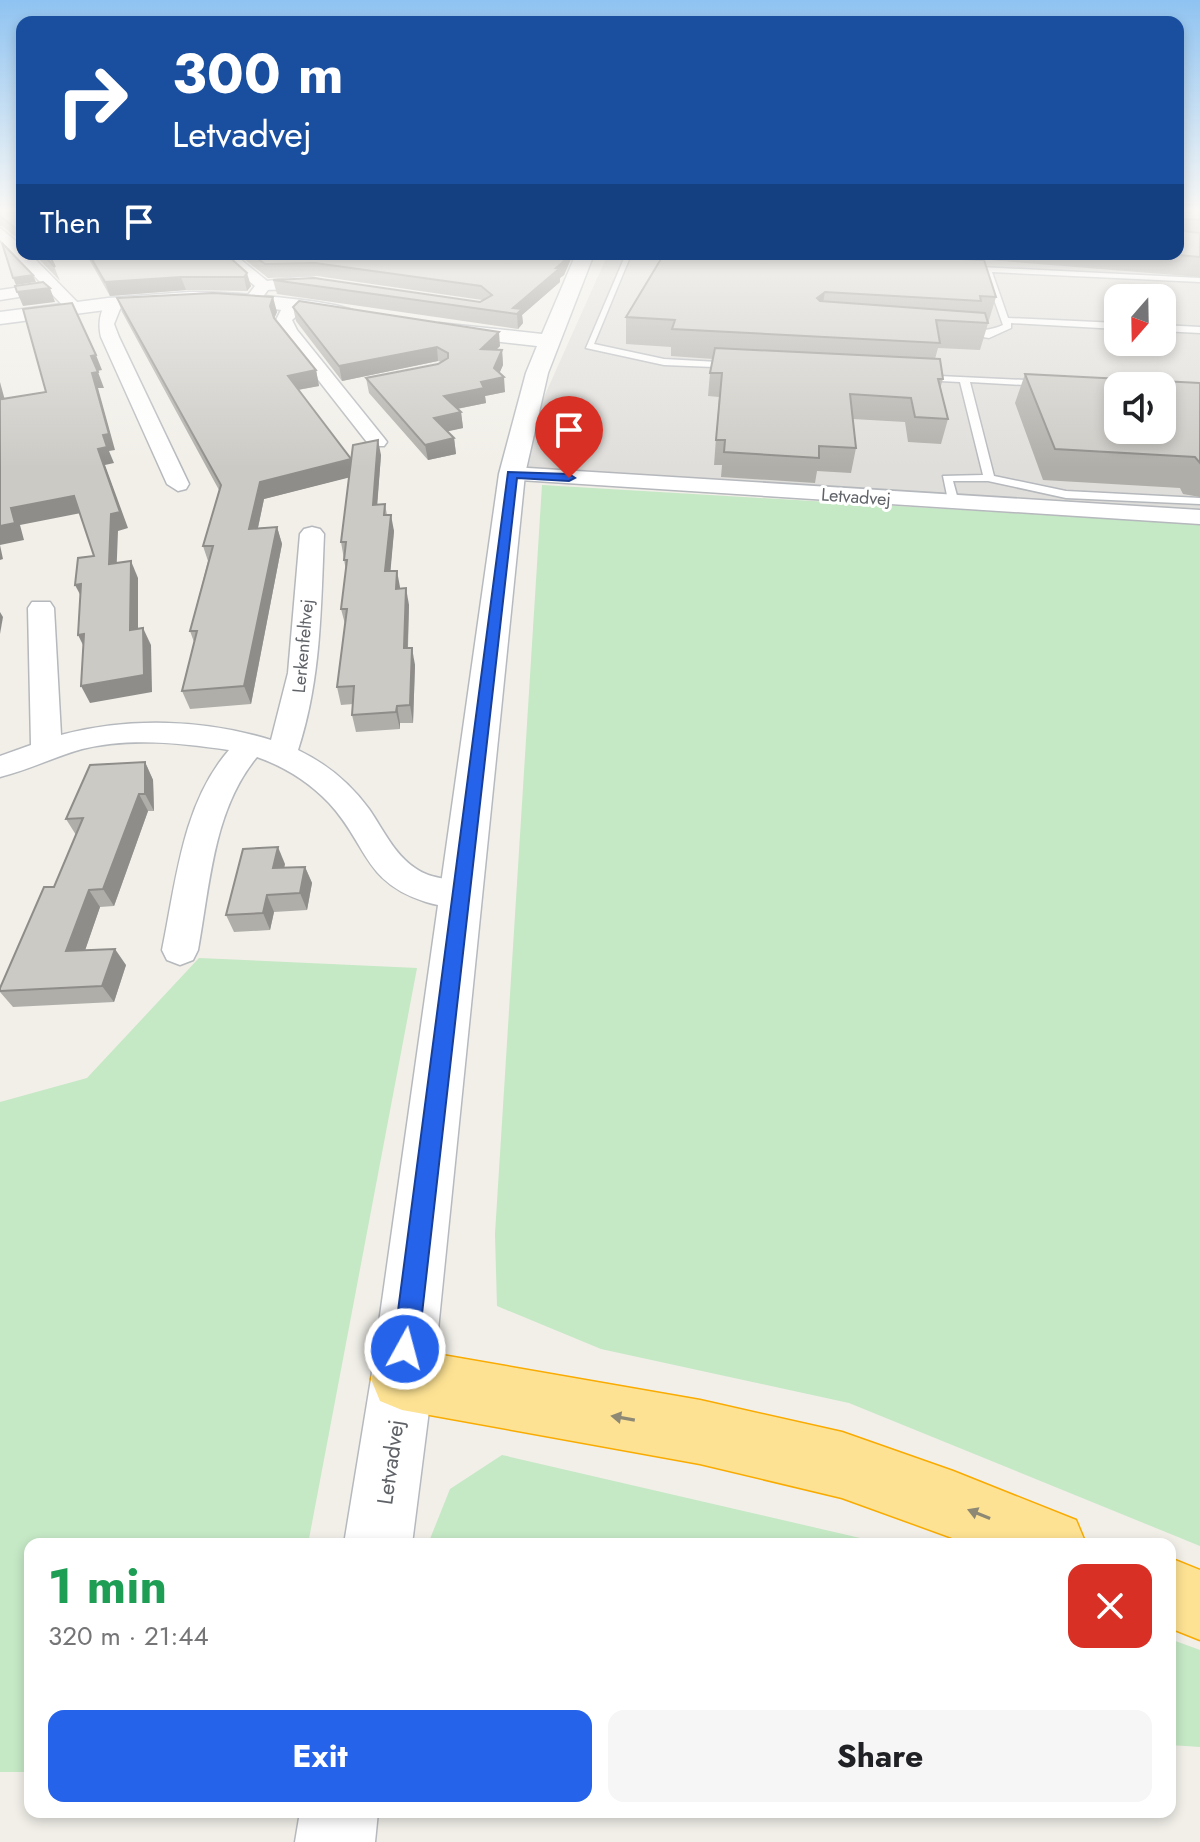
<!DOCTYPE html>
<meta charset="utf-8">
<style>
:root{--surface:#fff;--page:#f6f6f6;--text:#202124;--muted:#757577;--accent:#2563eb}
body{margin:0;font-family:Jost,sans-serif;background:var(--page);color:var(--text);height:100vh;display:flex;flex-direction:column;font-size:30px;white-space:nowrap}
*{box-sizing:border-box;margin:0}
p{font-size:26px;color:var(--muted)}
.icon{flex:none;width:44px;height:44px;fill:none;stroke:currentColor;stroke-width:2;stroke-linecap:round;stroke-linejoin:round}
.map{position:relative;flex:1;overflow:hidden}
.drawer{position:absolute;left:24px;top:1538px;width:1152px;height:280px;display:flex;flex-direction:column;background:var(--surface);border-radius:16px;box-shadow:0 4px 12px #0003}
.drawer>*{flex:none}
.banner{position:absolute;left:16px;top:16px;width:1168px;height:244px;border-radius:16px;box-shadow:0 4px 12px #0003;background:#1a4fa0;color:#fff;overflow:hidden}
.needle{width:52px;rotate:200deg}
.buttons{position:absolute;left:1104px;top:284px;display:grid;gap:16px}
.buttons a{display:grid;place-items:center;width:72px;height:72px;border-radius:16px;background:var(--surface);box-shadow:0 4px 12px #0003;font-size:40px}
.pin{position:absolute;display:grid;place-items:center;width:68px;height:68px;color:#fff;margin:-82px -34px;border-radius:50% 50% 50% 0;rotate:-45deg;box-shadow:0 0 8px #0007}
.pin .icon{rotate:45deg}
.me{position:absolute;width:88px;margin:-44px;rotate:7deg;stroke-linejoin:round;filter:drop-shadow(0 0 6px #0008)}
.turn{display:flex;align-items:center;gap:28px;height:168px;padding:0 24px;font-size:36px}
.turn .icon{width:104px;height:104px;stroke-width:2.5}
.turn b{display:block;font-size:56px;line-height:68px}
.then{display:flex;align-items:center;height:76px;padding:0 24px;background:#0003;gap:16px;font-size:30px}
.round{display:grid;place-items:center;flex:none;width:84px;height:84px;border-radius:16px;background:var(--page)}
.headline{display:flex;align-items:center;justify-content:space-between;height:136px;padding:0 24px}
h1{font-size:48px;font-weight:700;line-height:60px;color:#1e9e55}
.primary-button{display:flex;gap:16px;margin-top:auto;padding:16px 24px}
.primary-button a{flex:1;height:92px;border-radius:16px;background:var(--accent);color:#fff;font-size:32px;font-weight:700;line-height:92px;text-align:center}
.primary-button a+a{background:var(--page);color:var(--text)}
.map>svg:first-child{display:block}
.industrial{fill:#e0deda;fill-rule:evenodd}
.green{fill:#c5e8c5}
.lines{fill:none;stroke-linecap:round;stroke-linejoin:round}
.lane-casing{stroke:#b5b8bc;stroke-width:3}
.street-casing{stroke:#b5b8bc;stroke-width:3}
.secondary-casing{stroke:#b6babf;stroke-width:3}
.highway-casing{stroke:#f9ab00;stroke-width:3}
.lane{fill:#fff;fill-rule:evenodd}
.street{fill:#fff;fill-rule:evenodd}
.secondary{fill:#fff;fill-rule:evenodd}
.highway{fill:#fde293;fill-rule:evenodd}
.wall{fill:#afaea9}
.shaded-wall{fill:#8f8d8a}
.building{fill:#cccac5;stroke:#8f8d8a;stroke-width:2;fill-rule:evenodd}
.oneway{fill:#8e8975}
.route{fill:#2563eb;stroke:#184099;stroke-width:2}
.labels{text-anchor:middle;stroke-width:6;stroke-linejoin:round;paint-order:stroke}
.far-street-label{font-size:18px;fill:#5f6368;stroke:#fff}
.street-label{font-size:22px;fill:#5f6368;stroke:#fff}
</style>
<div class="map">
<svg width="1200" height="1842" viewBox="0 0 1200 1842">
<rect width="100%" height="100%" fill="#f1efe8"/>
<!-- industrial -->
<path class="industrial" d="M1200,210V513L510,473L608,254H1178ZM1118,298H1162V342H1118ZM1118,386H1162V430H1118Z"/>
<!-- green -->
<g class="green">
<path d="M542,485L1200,524V1546L849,1403L601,1349L497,1306L495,1234Z"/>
<path d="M199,958L417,968L308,1544H30V1772H0V1102L87,1078Z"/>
<path d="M502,1455L886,1544H428L450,1489Z"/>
<path d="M1170,1639L1200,1650V1747L1170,1745Z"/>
</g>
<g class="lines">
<!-- lane casing -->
<g class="lane-casing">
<g id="lane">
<path d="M626,254H637L630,257L594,344L664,359L736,363L739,368L664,365L586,348Z"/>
<path d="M960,266L1200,278V282L992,272L1008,318L1118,323V329L1011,323V328L989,338L959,333C972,327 983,334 1003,325L984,271L963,270Z"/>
<path d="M1162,325L1200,327V333L1162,331Z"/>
<path d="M918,375L1046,381L1048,383L1043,386L970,382L994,476L1066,491L1200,498V504L1066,498L988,481H953L959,503L949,505L943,476L983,475L960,382L921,380Z"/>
</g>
</g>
<!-- street casing -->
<g class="street-casing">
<g id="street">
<path d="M0,228L22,246V254H30L81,306L83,309L81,312H69L50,292L0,300V290L42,284L0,240Z"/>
<path d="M217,254H234L267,281C286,279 313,272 329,284C320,291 282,289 268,290L258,303H246L244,300L255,286Z"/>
<path d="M114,299L122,304L114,324L119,337L189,484L186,489L178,491L167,484L101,337C98,324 99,304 114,299Z"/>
<path d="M299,302L307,307L292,320L297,330L384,438L387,442L384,446H370L280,331L276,320L281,310Z"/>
<path d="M512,467L1200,510V524L504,479L501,474L504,469Z"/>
<path d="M312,527L320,529L324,534C321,607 321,680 298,750C327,764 350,783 369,809C383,829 394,854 415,868C433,881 454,878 474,885L480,894L474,903C458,908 442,907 426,902C363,882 368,845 329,803C309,782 285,767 257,757C213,810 210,885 198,950L193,960L180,965L167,960L162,950C176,883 182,804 229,750C182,743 129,737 82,749C54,757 28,770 0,777V756L31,745L28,608L32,602H50L54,608L61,735C127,717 204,719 271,740L288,673L300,534L304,529Z"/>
</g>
</g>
<!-- secondary casing -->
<g class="secondary-casing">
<g id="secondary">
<path d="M576,254H594L548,373L525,474L433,1379L412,1544H344L371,1379L499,474L526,373L537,346L439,335L429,329L439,323L542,334Z"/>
<path d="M189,292C216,292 347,299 361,315L351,321C306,314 261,305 216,304C143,302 71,315 0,324V312L108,298Z"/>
<path d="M300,1812H378L375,1842H295Z"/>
</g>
</g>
<!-- highway casing -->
<g class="highway-casing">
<g id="highway">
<path d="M402,1348L700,1400L842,1432L953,1471L1076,1520L1086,1544H969L842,1498L700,1464L402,1410L380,1401L371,1379L380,1357Z"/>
<path d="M1170,1558L1200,1570V1640L1170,1628Z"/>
</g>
</g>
<!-- lane -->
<use href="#lane" class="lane"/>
<!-- street -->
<use href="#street" class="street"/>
<!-- secondary -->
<use href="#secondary" class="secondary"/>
<!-- highway -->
<use href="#highway" class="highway"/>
</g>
<!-- wall -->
<g class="wall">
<path d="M0,210H22V244L21,241L2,226H0Z"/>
<path d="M1178,210H1200V277L964,258V254H1178Z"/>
<path d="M34,254H49L60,281Z"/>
<path d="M86,254H226L251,286L247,291L186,290L110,296Z"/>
<path d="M238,254H573L564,275L560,278V282L522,315L523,323L518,329L277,294L273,280L480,302L482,300L317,276L268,278Z"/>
<path d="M664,254L996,297L980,350L938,348L935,359L943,379L940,389L948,419L941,444L908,442L905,422L853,419L856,448L851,473L817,471L815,483L721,477L722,465H714L719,397L708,396L710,373L713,359L671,356V347L626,344V317Z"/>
<path d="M117,298L277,312L274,318L316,370L319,386L298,390L351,459L381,455L377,504H385L387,515L394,531L390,571L409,605L408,648L415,665L413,723H400V729L356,732L352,715L353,704L341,705L337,687L345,624L341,609L346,571L341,542L349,477L264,499L258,528L277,527L282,544L251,704L190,709L182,691L194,642L190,631L208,561L203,546L219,490L122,312Z"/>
<path d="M293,307L500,346L496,350H502L503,365L499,373L505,392L485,396L486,403L457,409L461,412L463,428L447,431L454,438L456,454L428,460L369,393L366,378L438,364L441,362L438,361L342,381L296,321Z"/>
<path d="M1025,374L1200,383V497L1183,494L1180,488L1043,480L1015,403Z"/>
<path d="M145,762L153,780L154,811H148L114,906L100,907L85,950L126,965L114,1002L13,1007L0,992V988L54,887L76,835L66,819Z"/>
<path d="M285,864L284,868L305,867L312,883L307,910L274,912L270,930L234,932L226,915Z"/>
</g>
<!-- shaded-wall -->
<g class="shaded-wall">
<path d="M567,254H573L564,275L560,278V282L522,315L523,323L518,329L517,314L513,308L556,268Z"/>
<path d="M247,273L251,286L247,291L244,277Z"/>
<path d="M33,275L36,282L16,285L13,278Z"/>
<path d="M181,277L186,290L110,296L105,282Z"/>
<path d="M50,288L55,302L23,306L17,292Z"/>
<path d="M825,292L820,319L817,298Z"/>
<path d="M273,297L277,312L273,321L270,306Z"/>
<path d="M499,332L500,346L482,364L481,349Z"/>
<path d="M437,347L438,361L342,381L339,366Z"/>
<path d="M502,350L503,365L497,379L504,377L505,392L485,396L486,403L446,411L444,396L494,368Z"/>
<path d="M96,355L102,370L97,371L91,356Z"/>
<path d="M316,370L319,386L291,391L288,376Z"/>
<path d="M98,372L104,388H98L115,450L109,451L114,463L105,465L128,528L118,531L116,582L109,564L98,449L103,435L92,373Z"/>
<path d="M0,382L9,415L2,399L0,392Z"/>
<path d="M461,412L463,428L436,434L434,418Z"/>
<path d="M454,438L456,454L428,460L425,445Z"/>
<path d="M378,440L381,455L376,521L373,505Z"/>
<path d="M351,459L355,476L264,499L254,546L249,529L260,482Z"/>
<path d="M74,496L81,513L20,525L24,540L0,545L3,559L0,560V526L11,508Z"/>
<path d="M391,515L394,531L389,588L385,571Z"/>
<path d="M277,527L282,544L251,704L244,686Z"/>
<path d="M131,561L138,578V648L130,630Z"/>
<path d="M397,571L400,587L399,605L396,589Z"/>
<path d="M81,584L84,602L75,585Z"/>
<path d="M406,588L409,605L407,665L404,648Z"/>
<path d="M0,612L3,617L0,634Z"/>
<path d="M143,628L151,645L152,692L90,703L81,686Z"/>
<path d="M84,634L87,653L78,635Z"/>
<path d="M412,648L415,665L413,723L410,705Z"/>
<path d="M397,706L400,723V729L396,712Z"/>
<path d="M145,762L153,780L154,811L145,794Z"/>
<path d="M139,794L148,811L114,906L103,889Z"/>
<path d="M278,847L285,864L280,885L273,868Z"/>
<path d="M305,867L312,883L307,910L300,893Z"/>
<path d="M89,890L100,907L79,968L66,951Z"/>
<path d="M267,895L274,912L270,930L263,913Z"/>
<path d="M115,949L126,965L114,1002L102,986Z"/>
</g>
<!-- building -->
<g class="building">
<path d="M0,210H22V238H20L19,231L0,216Z"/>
<path d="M1178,210H1200V220L1183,219L1184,231L1200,233V257L1167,254H1178Z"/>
<path d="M2,243L33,275L13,278Z"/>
<path d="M42,254H49L55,267Z"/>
<path d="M89,254H226L247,273L244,277H181L105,282Z"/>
<path d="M251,254H567L563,262L556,268H560L513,308L522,309L517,314L273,280L314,278L480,302L492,295L481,286L315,263L265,264Z"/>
<path d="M664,254H855L984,260L996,297L980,296L981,301L825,292L817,298L820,301L985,313L988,323L936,320L940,343L672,329L675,320L626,317Z"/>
<path d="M43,282L50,288L17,292L15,286Z"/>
<path d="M213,293L273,297L270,306L274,318L316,370L288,376L351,459L260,482L249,529L277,527L244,686L182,691L197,631H190L213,546H203L221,485L117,298Z"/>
<path d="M299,301L499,332L481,349L502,350L494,368L504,377L481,382L484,388L444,396L461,412L434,418L454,438L425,445L366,378L438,364L448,358V353L437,347L339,366L293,307Z"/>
<path d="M72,303L96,355L91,356L98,372L92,373L109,434L103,435L107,447L98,449L120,512L111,514L109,564L131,561L130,630L143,628L144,675L81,686L84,634L78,635L81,584L75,585L78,558L94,556L74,496L11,508L15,523L0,526V392L2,399L46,392L23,309Z"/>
<path d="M715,348L940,359L943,379H938L948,419L915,417L911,398L850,394L856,448L819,446V458L724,452L725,440H716L722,373H710Z"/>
<path d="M1025,374L1200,383V463L1195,457L1055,449ZM1118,386H1162V430H1118Z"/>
<path d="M378,440L373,505L385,504L384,515H391L385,571H397L396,589L406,588L404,648H412L410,705L397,706L396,712L352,715L354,686L337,687L347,609H341L347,560H344L346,542H341L353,445Z"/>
<path d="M145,762V794H139L103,889L89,890L66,951L115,949L102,986L0,991V988L44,887H54L83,818L66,819L90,765Z"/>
<path d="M278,847L273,868L305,867L300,893L267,895L263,913L226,915L243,849Z"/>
</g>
<!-- one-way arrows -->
<defs><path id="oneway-solid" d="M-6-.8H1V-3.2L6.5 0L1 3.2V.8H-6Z" transform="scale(2)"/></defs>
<g class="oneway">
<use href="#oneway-solid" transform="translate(623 1418) rotate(-170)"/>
<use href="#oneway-solid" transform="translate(979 1514) rotate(-158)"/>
</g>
<!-- sky -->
<linearGradient id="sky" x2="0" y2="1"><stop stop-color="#8fc3f1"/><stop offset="0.45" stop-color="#f9f8f5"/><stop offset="1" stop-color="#f9f8f5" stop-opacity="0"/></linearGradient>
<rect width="1200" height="468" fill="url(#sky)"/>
<!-- route -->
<path class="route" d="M508,472L569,474L575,478L569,481L517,478L418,1349L414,1357L405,1361L397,1357L393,1349Z"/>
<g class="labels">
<!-- far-street labels -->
<g class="far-street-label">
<text transform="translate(856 497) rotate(4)" y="6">Letvadvej</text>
<text transform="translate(303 646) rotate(-85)" y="6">Lerkenfeltvej</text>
</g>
<!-- street labels -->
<g class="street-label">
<text transform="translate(390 1462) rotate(-82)" y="8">Letvadvej</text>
</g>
</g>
</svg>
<div class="buttons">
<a><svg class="needle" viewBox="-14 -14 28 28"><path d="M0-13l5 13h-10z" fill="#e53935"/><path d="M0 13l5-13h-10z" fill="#757577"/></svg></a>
<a><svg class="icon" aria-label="sound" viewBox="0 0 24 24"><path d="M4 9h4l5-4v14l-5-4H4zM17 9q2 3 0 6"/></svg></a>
</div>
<div class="pin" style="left:569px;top:478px;background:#d93025"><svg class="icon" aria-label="arrive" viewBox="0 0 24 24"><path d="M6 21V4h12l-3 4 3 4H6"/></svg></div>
<svg class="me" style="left:405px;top:1349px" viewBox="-20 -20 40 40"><circle r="17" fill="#2563eb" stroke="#fff" stroke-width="3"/><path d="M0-11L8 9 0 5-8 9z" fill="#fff"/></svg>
<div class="banner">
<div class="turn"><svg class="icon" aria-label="right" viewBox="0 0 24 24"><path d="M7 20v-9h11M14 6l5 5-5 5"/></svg><div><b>300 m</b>Letvadvej</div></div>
<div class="then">Then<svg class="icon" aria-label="arrive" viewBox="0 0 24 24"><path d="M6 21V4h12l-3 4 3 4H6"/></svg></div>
</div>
<section class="drawer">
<div class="headline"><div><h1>1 min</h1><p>320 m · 21:44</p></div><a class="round" style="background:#d93025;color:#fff"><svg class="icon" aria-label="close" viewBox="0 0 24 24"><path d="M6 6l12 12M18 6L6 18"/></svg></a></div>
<div class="primary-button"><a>Exit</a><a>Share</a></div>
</section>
</div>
